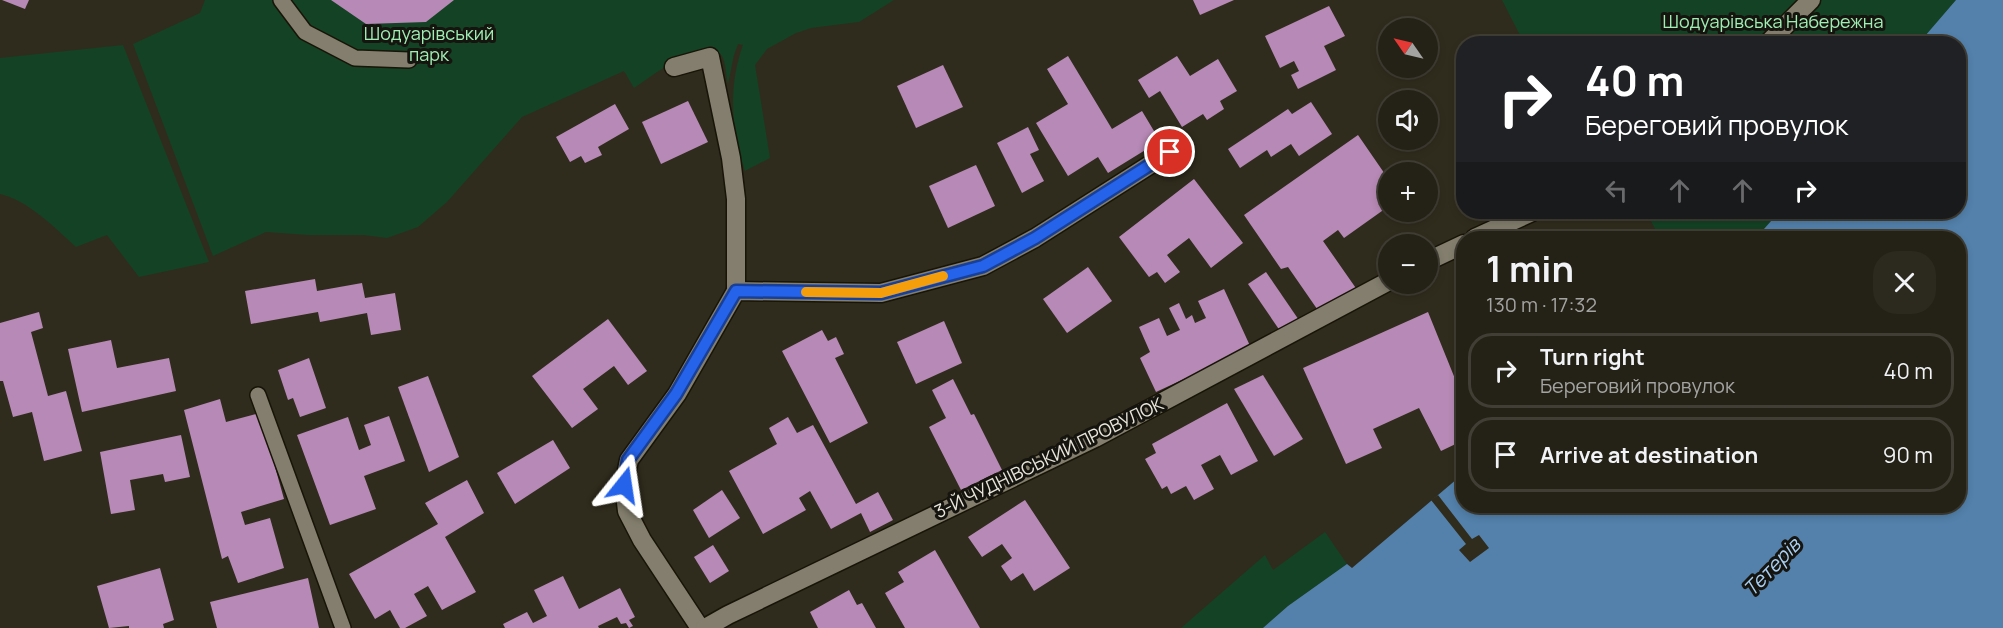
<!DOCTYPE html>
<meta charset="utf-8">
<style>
:root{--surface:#242116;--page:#2c291f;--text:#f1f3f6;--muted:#a3a3a1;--line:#413e35}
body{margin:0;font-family:Manrope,sans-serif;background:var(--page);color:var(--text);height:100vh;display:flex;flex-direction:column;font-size:22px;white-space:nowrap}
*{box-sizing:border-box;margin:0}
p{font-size:20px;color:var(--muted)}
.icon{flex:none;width:33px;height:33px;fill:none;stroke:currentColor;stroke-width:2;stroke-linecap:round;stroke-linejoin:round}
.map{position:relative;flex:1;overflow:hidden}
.panel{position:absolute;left:1456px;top:231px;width:510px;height:282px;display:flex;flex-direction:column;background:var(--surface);border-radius:24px;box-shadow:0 3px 9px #0003,0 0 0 2px var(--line)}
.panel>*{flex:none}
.hud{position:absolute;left:1456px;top:36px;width:510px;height:183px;border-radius:24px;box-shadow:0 3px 9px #0003,0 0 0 2px var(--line);background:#202124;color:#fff;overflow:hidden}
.needle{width:39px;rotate:304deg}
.buttons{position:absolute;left:1378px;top:18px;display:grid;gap:12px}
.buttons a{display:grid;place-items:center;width:60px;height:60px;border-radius:50%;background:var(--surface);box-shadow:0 3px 9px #0003,0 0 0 2px var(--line);font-size:30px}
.pin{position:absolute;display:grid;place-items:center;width:51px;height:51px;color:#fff;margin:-26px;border:3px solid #fff;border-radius:50%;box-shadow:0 2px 6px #0007}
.me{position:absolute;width:66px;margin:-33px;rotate:15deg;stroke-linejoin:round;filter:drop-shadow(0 0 4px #0008)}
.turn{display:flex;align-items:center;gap:21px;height:126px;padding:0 30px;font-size:27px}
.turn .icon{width:78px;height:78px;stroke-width:2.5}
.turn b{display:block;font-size:42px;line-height:51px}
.lanes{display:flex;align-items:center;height:57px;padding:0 30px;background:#0003;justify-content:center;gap:30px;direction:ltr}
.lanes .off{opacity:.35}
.round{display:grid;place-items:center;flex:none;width:63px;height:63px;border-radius:24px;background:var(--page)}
.head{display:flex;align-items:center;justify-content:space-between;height:102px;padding:0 30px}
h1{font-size:36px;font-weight:700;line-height:45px}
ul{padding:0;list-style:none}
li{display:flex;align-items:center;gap:18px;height:75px;margin:0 12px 9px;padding:0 18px;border:3px solid var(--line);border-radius:24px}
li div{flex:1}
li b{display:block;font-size:22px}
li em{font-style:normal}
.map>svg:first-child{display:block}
.green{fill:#144224}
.water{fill:#5381ab}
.pier{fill:#302c1d}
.building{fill:#b789b6}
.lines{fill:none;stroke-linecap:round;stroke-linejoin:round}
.service-casing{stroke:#181407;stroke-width:18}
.minor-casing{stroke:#181407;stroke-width:21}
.service{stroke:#837e6d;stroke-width:15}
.minor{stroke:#837e6d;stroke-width:18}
.route-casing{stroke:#184099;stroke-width:15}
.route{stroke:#2563eb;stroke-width:10}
.slow{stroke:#f59e0b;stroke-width:10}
.labels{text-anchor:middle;stroke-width:6;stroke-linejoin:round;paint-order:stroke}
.park-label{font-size:18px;fill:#9fefb4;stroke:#16140e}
.street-label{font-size:18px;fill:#e9e7dd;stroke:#16140e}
.water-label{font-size:20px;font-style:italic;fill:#a8d0f5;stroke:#16140e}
</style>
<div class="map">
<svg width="2003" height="628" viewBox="0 0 2003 628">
<rect width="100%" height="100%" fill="#302c1d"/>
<!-- green -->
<g class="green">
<path d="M205,0H894L859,22L811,28L796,33L767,49L755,65L770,158L745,171C731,130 728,86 743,45L738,44L734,55L728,84C726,76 726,63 722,56C708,32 649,78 634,88L624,71L522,117L447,202L418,227L387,238L363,235H308L266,232L213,256L133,44L200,13Z"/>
<path d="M1502,0H1956L1919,44L1524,43Z"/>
<path d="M123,45L209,262L139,277L107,235L76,247C55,228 28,200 0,194V58Z"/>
<path d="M1646,212H1779L1756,238H1660Z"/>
<path d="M1325,532L1347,564L1288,606L1263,628H1181L1265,555L1273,570Z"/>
</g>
<!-- water -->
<path class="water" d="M1956,0H2003V628H1263L1288,606L1347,564L1352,568L1464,473V506H1959V238H1756L1779,212H1959V44L1919,43Z"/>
<!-- pier -->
<path class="pier" d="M1438,495L1472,539L1479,535L1489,548L1470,562L1459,550L1466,544L1431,500Z"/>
<!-- building -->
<g class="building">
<path d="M2,0H29L25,9Z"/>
<path d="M331,0H454L426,22L366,24Z"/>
<path d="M1193,0H1234L1200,15Z"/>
<path d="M1329,6L1345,36L1324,46L1336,70L1298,89L1291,75L1299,71L1294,61L1280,68L1265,36Z"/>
<path d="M1068,56L1112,129L1142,111L1160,141L1108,173L1098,157L1068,176L1036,123L1068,104L1047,69Z"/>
<path d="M1177,56L1190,76L1218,59L1237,91L1220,101L1224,109L1207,120L1203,114L1182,127L1160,91L1149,98L1138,80Z"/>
<path d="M943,65L963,107L916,128L897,86Z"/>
<path d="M688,101L708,142L661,164L642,122Z"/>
<path d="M1311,102L1332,134L1299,156L1291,144L1271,157L1267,150L1240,168L1228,149L1288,109L1292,114Z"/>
<path d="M615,104L629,129L598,147L602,155L585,163L581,156L570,162L556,137Z"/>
<path d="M1028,127L1039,150L1030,154L1044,181L1022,193L997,143Z"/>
<path d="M1358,135L1389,180V206L1344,238L1338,230L1323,241L1360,294L1324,319L1288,267L1281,269L1244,215Z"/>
<path d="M976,165L995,206L948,228L929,186Z"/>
<path d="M1194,179L1243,243L1211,268L1189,238L1167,255L1180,272L1165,283L1157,272L1149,277L1119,237Z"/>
<path d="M1088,267L1112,301L1067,333L1043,299Z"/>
<path d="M1266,272L1305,329L1287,341L1248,284Z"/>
<path d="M315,279L317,291L362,283L365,298L395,293L401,330L371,335L367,313L320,322L318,312L251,324L245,291Z"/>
<path d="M1224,289L1251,348L1156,392L1140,358L1150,352L1139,327L1159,318L1167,336L1180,330L1169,308L1179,303L1186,319L1192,315L1195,323L1206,318L1198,301Z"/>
<path d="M39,312L43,328L31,332L48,396L66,391L82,451L44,461L32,412L13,417L3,381H0V323Z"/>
<path d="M1428,312L1464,401V440L1441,451L1419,408L1373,429L1382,448L1346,464L1303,368Z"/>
<path d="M608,319L647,371L628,385L614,366L583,389L598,409L572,428L532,376Z"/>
<path d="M944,321L962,363L916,384L897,342Z"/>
<path d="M822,330L828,341L836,337L844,354L835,358L868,423L830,443L782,351Z"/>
<path d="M111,340L117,368L169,358L176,391L82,412L68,349Z"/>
<path d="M309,358L326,408L300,417L293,398L288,400L278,370Z"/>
<path d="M1263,375L1303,439L1274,456L1234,389Z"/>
<path d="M428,376L459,457L429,472L398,387Z"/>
<path d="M953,379L971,415L974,414L1002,470L961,490L929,427L946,418L932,390Z"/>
<path d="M220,399L226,422L260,413L284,499L241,512L245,525L270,518L284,568L238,583L228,556L222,559L184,410Z"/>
<path d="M1227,403L1258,461L1231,475L1220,455L1201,465L1214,489L1194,500L1186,486L1171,494L1167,486L1162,489L1145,459L1156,453L1152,444Z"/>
<path d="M389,416L405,461L364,476L376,509L330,525L297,435L348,417L359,450L371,445L364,425Z"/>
<path d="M788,417L797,433L813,425L856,504L878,492L893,520L870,532L861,513L831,529L810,491L799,498L806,510L763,534L729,471L777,444L769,428Z"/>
<path d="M181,435L190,477L165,482L163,474L130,480L135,510L111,514L100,452Z"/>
<path d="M553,440L570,468L515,504L497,473Z"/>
<path d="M467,480L484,513L445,537L476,592L442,610L428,586L414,594L427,616L405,628H400L390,610L375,619L349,574L438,524L425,503Z"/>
<path d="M722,490L740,518L709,538L693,510Z"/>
<path d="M1025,500L1070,568L1034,591L1023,573L1011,581L1001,566L1012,558L1002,544L982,557L968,537Z"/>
<path d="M713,545L729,571L710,583L694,557Z"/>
<path d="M935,550L980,628H905L885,593L904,582L898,572Z"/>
<path d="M160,568L174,620L163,624L164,628H129V626L109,628L97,586Z"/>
<path d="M563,576L579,609L620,588L635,617L629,620L633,626L629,628L626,623L621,624L617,617L598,626L599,628H505L503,624L527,612L533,623L547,616L534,590Z"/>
<path d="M308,578L319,628H217L210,602Z"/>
<path d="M849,590L857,605L862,603L876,628H818L810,612Z"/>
</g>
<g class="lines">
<!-- service casing -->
<g class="service-casing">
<g id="service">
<path d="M281,0L305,32L355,58L409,60"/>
<path d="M258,395L343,628"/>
</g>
</g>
<!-- minor casing -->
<g class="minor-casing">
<g id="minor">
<path d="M1767,44L1811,0"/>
<path d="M674,67L710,57L731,158L736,199V291"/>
<path d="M1475,238L1532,212"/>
<path d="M1428,261L1464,244"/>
<path d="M700,628L642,540L627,511L624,485L629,460L677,394L736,291L881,293L983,266L1035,238L1170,152"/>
<path d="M705,628L728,615L1095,438L1389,281"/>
</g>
</g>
<!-- service -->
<use href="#service" class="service"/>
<!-- minor -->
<use href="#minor" class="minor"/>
</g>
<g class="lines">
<!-- route casing -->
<g class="route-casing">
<path id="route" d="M624,485L628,460L676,394L736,291L881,293L983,266L1035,238L1170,152"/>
</g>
<!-- route -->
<use href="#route" class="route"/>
<!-- slow -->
<path class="slow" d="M806,292L881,293L943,276"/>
</g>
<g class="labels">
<!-- park labels -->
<g class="park-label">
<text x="1773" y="28">Шодуарівська Набережна</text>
<text x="429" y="40">Шодуарівський<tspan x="429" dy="21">парк</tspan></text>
</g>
<!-- street labels -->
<g class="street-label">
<text transform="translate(1049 458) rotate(-26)" y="6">3-Й ЧУДНІВСЬКИЙ ПРОВУЛОК</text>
</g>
<!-- water labels -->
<g class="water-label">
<text transform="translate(1772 567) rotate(-46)" y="7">Тетерів</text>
</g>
</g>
</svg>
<div class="buttons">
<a><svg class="needle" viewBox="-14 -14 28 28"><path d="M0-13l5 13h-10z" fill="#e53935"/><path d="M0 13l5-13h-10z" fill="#a3a3a1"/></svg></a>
<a><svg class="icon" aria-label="sound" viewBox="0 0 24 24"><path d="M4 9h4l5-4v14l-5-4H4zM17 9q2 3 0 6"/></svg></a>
<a>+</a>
<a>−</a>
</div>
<div class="pin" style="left:1170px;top:152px;background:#d93025"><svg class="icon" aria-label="arrive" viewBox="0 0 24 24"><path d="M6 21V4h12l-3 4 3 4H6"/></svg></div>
<svg class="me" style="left:624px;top:485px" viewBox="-20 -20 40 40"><path d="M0-17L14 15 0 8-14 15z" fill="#2563eb" stroke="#fff" stroke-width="4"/></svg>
<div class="hud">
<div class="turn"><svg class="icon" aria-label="right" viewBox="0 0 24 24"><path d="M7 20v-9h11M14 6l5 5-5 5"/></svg><div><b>40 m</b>Береговий провулок</div></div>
<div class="lanes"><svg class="icon off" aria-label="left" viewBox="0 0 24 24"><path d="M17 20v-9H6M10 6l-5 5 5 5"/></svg><svg class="icon off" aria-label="ahead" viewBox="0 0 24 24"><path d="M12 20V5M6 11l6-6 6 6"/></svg><svg class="icon off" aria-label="ahead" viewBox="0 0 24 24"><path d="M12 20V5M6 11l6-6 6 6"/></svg><svg class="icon" aria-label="right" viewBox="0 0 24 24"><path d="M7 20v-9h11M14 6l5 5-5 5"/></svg></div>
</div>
<section class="panel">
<div class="head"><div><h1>1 min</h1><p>130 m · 17:32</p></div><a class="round"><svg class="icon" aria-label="close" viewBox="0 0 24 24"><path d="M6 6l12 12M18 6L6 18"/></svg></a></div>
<ul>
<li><svg class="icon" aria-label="right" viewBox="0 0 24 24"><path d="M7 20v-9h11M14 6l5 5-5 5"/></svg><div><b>Turn right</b><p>Береговий провулок</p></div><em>40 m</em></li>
<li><svg class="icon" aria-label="arrive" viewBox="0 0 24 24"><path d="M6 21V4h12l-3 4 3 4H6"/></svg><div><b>Arrive at destination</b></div><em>90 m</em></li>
</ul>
</section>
</div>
